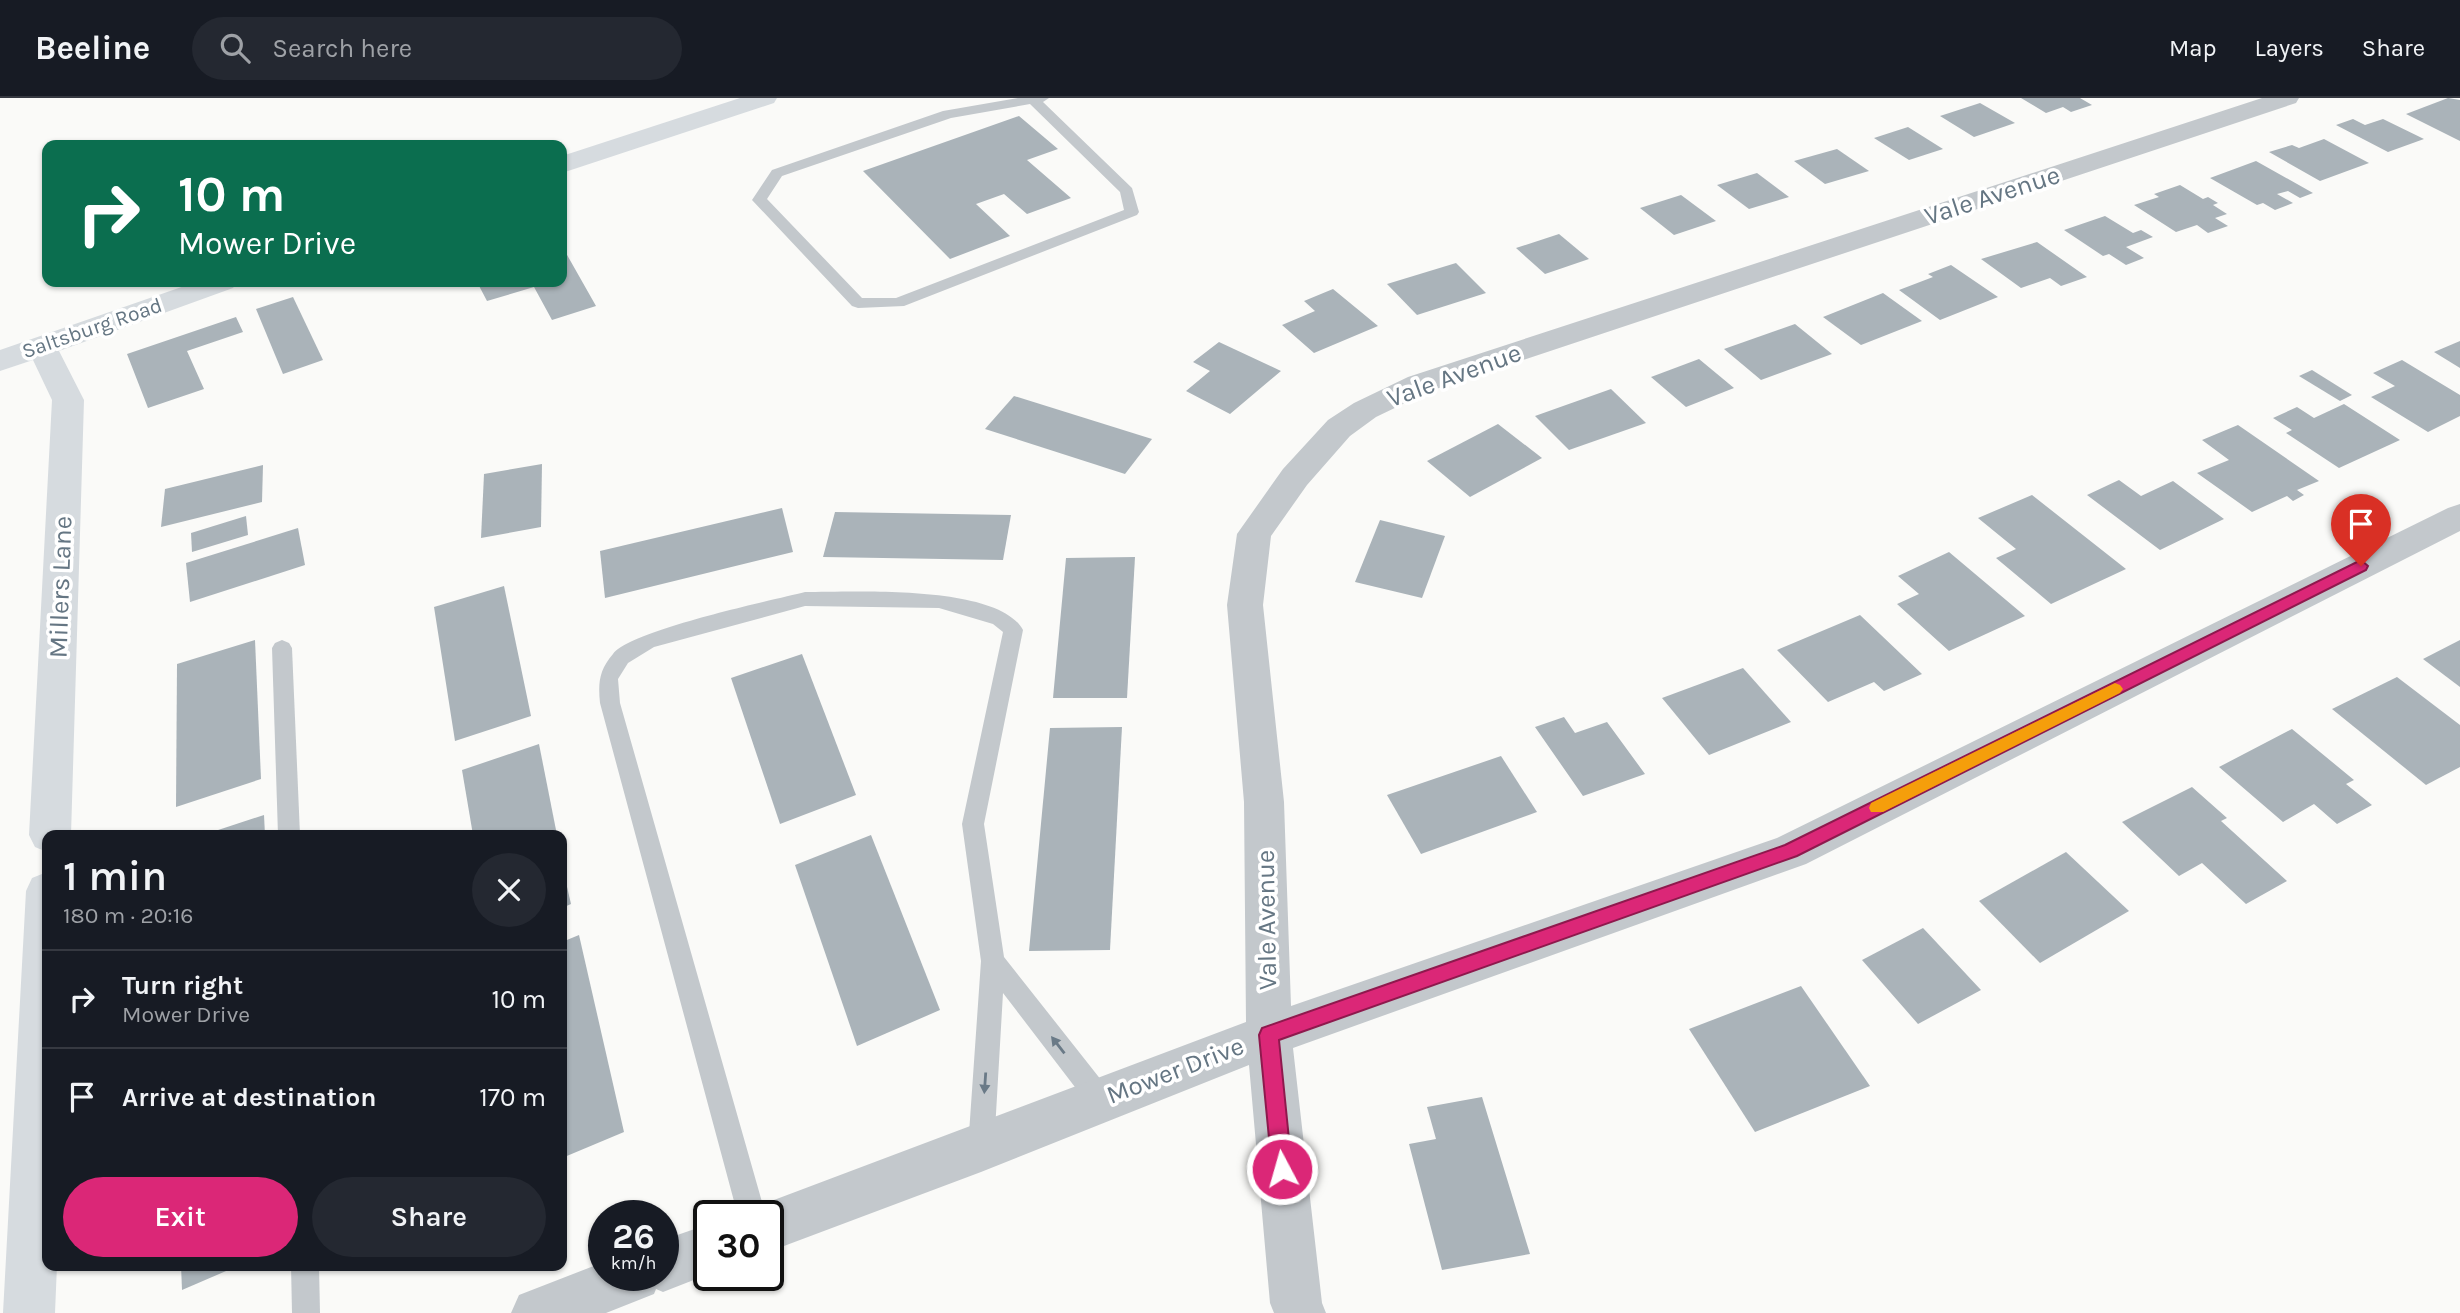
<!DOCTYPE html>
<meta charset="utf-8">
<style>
:root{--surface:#171b24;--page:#242831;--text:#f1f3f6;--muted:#9ea1a6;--line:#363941;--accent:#db2777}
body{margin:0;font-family:Karla,sans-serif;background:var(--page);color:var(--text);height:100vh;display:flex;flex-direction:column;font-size:26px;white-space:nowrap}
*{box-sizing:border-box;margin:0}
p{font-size:23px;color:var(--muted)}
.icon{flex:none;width:38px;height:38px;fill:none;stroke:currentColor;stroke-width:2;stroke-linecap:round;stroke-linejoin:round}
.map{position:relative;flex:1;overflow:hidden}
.sheet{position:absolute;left:42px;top:732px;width:525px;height:441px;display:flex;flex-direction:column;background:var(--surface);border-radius:14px;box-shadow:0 2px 5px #0004}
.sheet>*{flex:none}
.hud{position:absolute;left:42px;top:42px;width:525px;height:147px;border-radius:14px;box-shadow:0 2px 5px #0004;background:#0b6e4f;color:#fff;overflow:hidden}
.speed{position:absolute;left:588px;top:1102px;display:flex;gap:14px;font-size:35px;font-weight:700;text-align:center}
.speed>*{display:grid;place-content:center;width:91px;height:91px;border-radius:50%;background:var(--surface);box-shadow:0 2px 5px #0004;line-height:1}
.speed small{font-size:18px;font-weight:400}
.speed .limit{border:4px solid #111;border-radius:10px;background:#fff;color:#111}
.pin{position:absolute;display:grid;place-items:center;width:60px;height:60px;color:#fff;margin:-72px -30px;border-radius:50% 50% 50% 0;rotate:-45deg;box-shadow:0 0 7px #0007}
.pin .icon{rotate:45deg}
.me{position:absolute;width:77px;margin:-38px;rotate:354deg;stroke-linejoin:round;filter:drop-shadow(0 0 5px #0008)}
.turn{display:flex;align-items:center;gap:24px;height:147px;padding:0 21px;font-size:32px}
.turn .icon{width:91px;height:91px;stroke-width:2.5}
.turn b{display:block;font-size:49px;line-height:60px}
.round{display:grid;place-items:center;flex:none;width:74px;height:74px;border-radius:37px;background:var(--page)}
.overview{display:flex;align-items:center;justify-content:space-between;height:119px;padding:0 21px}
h1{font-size:42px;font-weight:600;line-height:52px}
.button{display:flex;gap:14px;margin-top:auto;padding:14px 21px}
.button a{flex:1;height:80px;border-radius:42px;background:var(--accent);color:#fff;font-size:28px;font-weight:600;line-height:80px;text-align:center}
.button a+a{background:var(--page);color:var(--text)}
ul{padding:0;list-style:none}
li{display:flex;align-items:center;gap:21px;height:98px;padding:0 21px;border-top:2px solid var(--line)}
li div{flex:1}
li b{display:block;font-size:26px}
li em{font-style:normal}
header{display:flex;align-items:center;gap:42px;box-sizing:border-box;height:98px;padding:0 35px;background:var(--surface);border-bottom:2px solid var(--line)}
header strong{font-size:33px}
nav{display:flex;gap:38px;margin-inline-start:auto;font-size:24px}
.search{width:490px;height:63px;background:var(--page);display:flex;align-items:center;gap:18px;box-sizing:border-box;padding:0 24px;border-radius:38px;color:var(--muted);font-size:26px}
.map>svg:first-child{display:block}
.building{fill:#aab3b9}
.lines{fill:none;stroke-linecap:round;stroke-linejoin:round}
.lane{fill:#c3c8cc;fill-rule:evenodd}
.street{fill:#c3c8cc;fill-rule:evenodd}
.secondary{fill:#d6dbdf;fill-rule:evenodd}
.oneway{fill:#6a7a87}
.route{fill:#db2777;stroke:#8e194d;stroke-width:2}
.slow{fill:#f59e0b}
.labels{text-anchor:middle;stroke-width:7;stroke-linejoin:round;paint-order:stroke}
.far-street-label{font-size:21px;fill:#657683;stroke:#fff}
.street-label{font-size:26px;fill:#657683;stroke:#fff}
</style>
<header>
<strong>Beeline</strong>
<div class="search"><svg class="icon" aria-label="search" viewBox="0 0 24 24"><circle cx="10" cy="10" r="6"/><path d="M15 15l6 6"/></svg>Search here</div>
<nav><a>Map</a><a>Layers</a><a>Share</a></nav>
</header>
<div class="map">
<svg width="2460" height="1215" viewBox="0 0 2460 1215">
<rect width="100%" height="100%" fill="#fafaf8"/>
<!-- building -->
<g class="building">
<path d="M2021,0H2080L2092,7L2071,14L2063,9L2046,15Z"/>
<path d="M2448,0L2460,2V43L2406,16Z"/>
<path d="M1980,5L2015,25L1974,39L1940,18Z"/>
<path d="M1019,18L1058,51L1027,62L1071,100L1027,116L1004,96L976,106L1010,138L950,161L863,73Z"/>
<path d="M2353,21L2365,27L2383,21L2424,41L2388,54L2336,27Z"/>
<path d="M1908,29L1943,51L1909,62L1874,40Z"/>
<path d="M2324,41L2369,65L2320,83L2269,54L2292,47L2299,50Z"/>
<path d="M1837,51L1869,73L1825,86L1794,63Z"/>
<path d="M2256,63L2313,95L2300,100L2288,93L2277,96L2293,105L2275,112L2263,105L2257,107L2210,80Z"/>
<path d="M1757,75L1789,99L1749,111L1717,87Z"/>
<path d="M2180,87L2203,101L2208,99L2218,105L2213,107L2227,116L2215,120L2228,128L2208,135L2197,127L2176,134L2134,107L2159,99L2154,96Z"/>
<path d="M1681,97L1716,123L1674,137L1640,110Z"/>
<path d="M2105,118L2133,135L2141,132L2153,139L2126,149L2144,160L2126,167L2109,156L2103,158L2064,132Z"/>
<path d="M1559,136L1589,161L1545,176L1516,150Z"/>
<path d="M2037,144L2087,179L2061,188L2050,180L2021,190L1981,161Z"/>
<path d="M562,148L596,208L552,222L534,189L487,203L477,184H562Z"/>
<path d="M1456,165L1486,195L1417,217L1387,186Z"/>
<path d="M1951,167L1998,199L1940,222L1899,192L1933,179L1928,176Z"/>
<path d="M1333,191L1378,228L1314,255L1282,227L1315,213L1304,203Z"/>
<path d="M1883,195L1922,223L1861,247L1823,219Z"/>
<path d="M293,199L323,262L283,276L256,211Z"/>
<path d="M236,219L243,234L187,253L204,291L148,310L127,256Z"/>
<path d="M1795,226L1832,256L1761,282L1724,251Z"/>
<path d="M2460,243V270L2434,254Z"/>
<path d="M1219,244L1281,273L1230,316L1186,293L1210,273L1193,264Z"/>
<path d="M1699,261L1734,290L1686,309L1651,279Z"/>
<path d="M2402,262L2460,297V318L2428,334L2371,299L2395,288L2373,275Z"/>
<path d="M2312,272L2352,297L2340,303L2299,278Z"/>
<path d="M1611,291L1646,325L1569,352L1535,318Z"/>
<path d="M1014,298L1152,341L1125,376L985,331Z"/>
<path d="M2344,306L2400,342L2339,370L2286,335L2292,332L2273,320L2297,309L2314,320Z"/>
<path d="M1498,326L1542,360L1470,399L1427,363Z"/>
<path d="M2238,327L2319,383L2297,392L2304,397L2293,403L2287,398L2252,414L2197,375L2229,362L2202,342Z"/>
<path d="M542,366L541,429L481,440L484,376Z"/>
<path d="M263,367L262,404L161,429L165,391Z"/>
<path d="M2119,382L2141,398L2173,383L2224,421L2160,452L2087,397Z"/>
<path d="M2032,397L2126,471L2051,506L1996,460L2016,451L1978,420Z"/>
<path d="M782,410L793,454L605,500L600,453Z"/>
<path d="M835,414L1011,417L1003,462L823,459Z"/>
<path d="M246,418L248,437L192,454L191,435Z"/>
<path d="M1380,422L1445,438L1422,500L1355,484Z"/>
<path d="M298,430L305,467L190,504L186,465Z"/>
<path d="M1949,454L2025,518L1949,553L1897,506L1919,496L1898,478Z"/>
<path d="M1135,459L1127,600H1053L1066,460Z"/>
<path d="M504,488L531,618L455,643L434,509Z"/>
<path d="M1860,517L1922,576L1884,593L1874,584L1828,604L1777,552Z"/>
<path d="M255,542L261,681L176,709L177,566Z"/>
<path d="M2460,542V589L2423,561Z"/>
<path d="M802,556L856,697L780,726L731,580Z"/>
<path d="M1743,570L1791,624L1709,657L1662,600Z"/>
<path d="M2397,579L2460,627V669L2426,687L2332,611Z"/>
<path d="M1564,619L1575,635L1607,624L1645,676L1583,698L1535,629Z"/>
<path d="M1122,629L1110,852L1029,853L1050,630Z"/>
<path d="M2292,631L2354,682L2346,686L2372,707L2337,726L2314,706L2283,724L2219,669Z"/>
<path d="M539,646L557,737H473L462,672Z"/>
<path d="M1501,658L1537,714L1421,756L1387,697Z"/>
<path d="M2192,689L2227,720L2221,723L2287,783L2246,806L2202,765L2179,778L2122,724Z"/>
<path d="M264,717L265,737H206V736Z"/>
<path d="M871,737L940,912L857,948L795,767Z"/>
<path d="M2066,754L2129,813L2040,865L1979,803Z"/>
<path d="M562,767L571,806L562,810Z"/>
<path d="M1923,830L1981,892L1918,926L1862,862Z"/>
<path d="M579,837L624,1034L562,1060V844Z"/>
<path d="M1801,888L1870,988L1755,1034L1689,931Z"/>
<path d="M1482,999L1530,1156L1442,1172L1409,1046L1436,1041L1427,1009Z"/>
<path d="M181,1167H240L182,1192Z"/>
</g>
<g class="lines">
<!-- lane -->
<g class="lane">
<path d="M1018,0H1049L1043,4L1132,90L1139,114L1137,117L904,208L858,210L852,208L752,102L772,72L943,13ZM1030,6L1120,94L1124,112L896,200H862L767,101L782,78L951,20Z"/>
<path d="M805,494C853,494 998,486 1023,532L984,726L1004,859L1109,992L1113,1001L1109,1010L1100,1014L1091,1010L1003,895L994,1050L990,1059L981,1063L972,1059L968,1050L981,863L962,726L1003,534L993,526L939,510L805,508L654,549L628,565L618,581L620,605L766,1118H738L600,605C598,585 599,572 613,556C631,532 769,503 805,494Z"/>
<path d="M282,542L289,545L292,550L300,737H278L272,550L275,545Z"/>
<path d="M291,1167H319L320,1215H292Z"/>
</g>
<!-- street -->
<g class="street">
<path d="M2262,0H2299L2296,5L1430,293L1376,319L1350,338L1307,387L1271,438L1263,507L1284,704L1291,908L1777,740L2448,410L2460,406V433L1806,766L1293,950L1322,1205L1326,1215H1274L1270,1205L1249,967L981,1074L768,1154V1118H747L750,1111L1246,924L1244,704L1227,507L1237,436L1283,371L1328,322L1354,305L1408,279Z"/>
<path d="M709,1126V1176L663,1194L656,1191L654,1196L606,1215H511L519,1197L604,1164V1178H663V1142Z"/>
</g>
<!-- secondary -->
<g class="secondary">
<path d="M740,0H777L774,5L562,75V58Z"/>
<path d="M196,184H237L233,190L59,253L84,302L71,737H47V754L35,749L29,737L52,302L33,262L0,273V252Z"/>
<path d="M47,774V1167H57L55,1215H3L26,793L32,780Z"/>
</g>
</g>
<!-- one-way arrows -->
<defs><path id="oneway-solid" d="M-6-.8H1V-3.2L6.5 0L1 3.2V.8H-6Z" transform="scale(1.75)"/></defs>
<g class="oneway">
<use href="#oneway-solid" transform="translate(1058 947) rotate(-128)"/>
<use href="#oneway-solid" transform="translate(985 985) rotate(94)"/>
</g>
<!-- route -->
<path class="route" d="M2361,462L2368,468L2366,472L1797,758L1279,942L1292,1071L1289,1078L1282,1081L1275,1078L1272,1071L1259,937L1262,930L1785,747Z"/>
<!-- slow -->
<path class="slow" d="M2115,585L2120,587L2123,591L2120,595L1883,714H1871L1869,710L1871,705Z"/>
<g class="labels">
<!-- far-street labels -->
<g class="far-street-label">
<text transform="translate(92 230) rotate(-19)" y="7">Saltsburg Road</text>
</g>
<!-- street labels -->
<g class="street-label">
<text transform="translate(1992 97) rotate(-18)" y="9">Vale Avenue</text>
<text transform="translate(1454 277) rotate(-20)" y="9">Vale Avenue</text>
<text transform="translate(60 489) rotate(-88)" y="9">Millers Lane</text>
<text transform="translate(1266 822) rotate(-91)" y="9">Vale Avenue</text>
<text transform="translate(1175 972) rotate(-21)" y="9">Mower Drive</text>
</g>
</g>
</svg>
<div class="speed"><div>26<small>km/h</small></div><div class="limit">30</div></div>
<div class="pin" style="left:2361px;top:468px;background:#d93025"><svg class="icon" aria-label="arrive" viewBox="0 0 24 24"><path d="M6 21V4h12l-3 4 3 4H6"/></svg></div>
<svg class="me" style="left:1282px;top:1071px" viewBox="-20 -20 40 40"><circle r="17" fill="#db2777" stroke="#fff" stroke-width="3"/><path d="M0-11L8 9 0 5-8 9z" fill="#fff"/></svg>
<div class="hud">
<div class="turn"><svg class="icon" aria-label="right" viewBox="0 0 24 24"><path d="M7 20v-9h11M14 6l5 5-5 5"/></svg><div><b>10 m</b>Mower Drive</div></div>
</div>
<section class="sheet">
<div class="overview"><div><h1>1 min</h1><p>180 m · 20:16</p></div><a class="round"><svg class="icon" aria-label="close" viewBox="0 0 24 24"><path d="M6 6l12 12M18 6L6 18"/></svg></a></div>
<ul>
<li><svg class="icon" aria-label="right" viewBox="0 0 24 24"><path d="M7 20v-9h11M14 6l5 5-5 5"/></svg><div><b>Turn right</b><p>Mower Drive</p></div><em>10 m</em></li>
<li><svg class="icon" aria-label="arrive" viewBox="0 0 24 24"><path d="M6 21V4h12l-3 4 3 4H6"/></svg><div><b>Arrive at destination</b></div><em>170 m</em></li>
</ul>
<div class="button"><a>Exit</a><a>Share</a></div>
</section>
</div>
